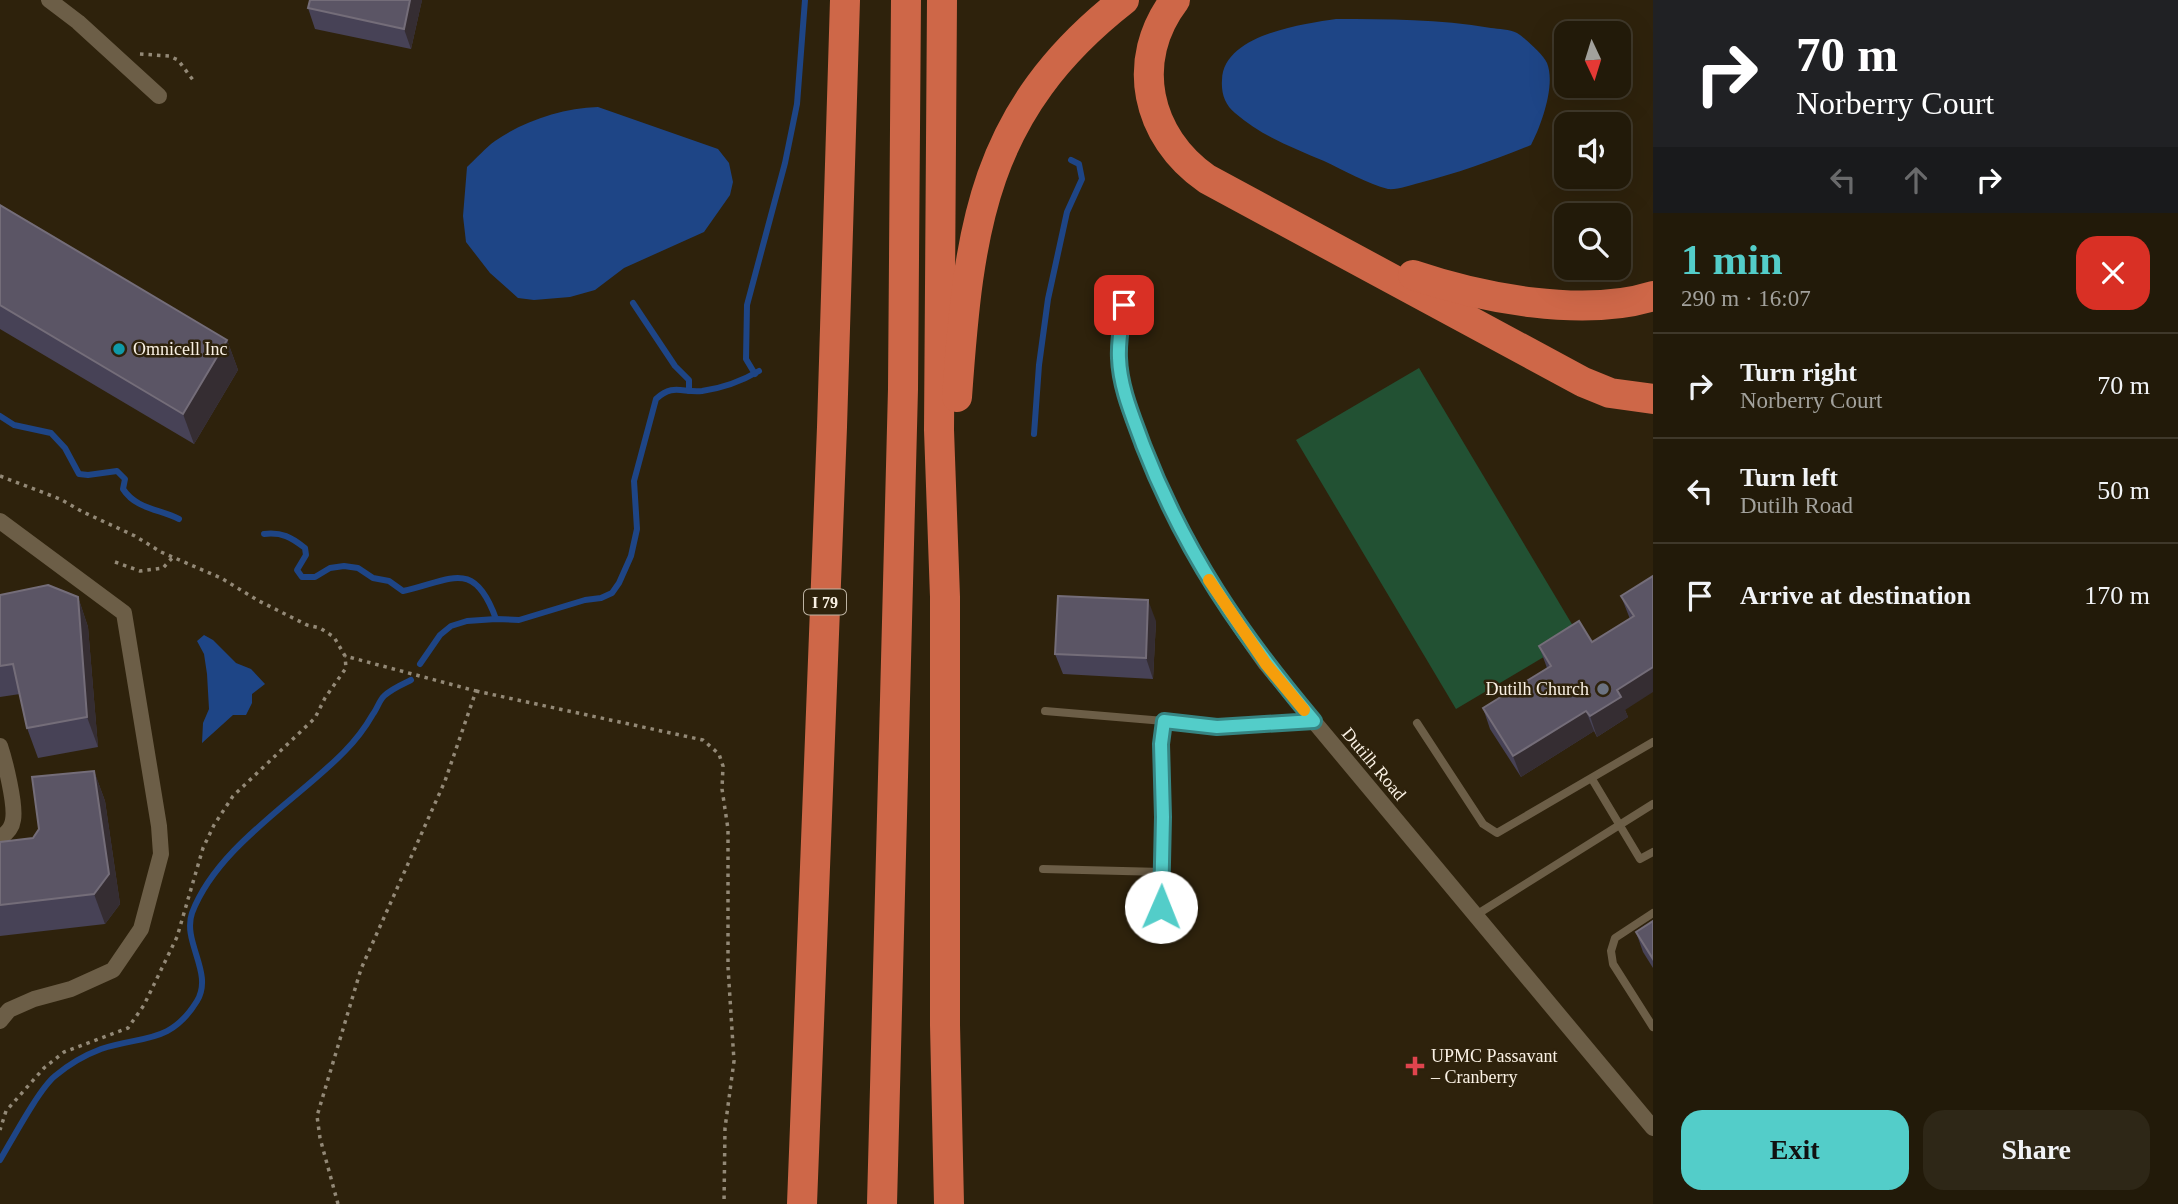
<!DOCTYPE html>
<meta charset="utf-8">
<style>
:root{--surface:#221a09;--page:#2e2717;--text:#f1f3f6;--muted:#a2a19c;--line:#3f382a;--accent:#53cdc9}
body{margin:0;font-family:Georgia,serif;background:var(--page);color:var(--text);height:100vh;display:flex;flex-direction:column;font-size:26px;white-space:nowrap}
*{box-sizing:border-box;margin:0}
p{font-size:23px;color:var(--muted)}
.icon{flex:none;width:38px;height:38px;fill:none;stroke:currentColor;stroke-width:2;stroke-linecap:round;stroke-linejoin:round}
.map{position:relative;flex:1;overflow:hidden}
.details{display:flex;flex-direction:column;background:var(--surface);width:525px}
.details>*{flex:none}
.top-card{background:#202124;color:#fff;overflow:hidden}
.needle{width:46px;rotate:176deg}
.controls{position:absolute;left:1554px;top:21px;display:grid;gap:14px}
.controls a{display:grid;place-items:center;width:77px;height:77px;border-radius:14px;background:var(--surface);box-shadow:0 7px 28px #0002,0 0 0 2px var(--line);font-size:35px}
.pin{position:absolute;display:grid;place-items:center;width:60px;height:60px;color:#fff;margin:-30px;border-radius:14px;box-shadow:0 4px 10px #0006}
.me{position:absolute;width:77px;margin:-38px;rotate:1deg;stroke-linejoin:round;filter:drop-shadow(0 0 5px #0008)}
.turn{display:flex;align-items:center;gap:24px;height:147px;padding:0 28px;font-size:32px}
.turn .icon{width:91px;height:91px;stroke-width:2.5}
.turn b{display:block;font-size:49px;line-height:60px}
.lanes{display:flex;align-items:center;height:66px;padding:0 28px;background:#0003;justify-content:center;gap:35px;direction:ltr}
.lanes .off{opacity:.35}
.round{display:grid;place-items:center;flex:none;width:74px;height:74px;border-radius:21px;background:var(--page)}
.headline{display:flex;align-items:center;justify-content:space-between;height:119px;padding:0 28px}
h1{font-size:42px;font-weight:700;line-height:52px;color:var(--accent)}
.button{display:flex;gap:14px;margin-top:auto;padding:14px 28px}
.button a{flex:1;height:80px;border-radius:21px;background:var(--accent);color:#111;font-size:28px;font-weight:700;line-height:80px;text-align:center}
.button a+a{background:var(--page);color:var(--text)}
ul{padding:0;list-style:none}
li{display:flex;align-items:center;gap:21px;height:105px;padding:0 28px;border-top:2px solid var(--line)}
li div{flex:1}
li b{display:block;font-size:26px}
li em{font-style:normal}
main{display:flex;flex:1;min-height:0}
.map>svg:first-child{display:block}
.green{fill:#225133}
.water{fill:#1e4586}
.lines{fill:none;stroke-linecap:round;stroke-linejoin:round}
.stream{stroke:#1e4586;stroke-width:6}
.path{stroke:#938977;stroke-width:3.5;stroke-dasharray:3.5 5;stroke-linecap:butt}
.service{stroke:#6c5e47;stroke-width:8}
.minor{stroke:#6c5e47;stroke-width:16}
.motorway{stroke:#ce6748;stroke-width:30}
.wall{fill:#474256}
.shaded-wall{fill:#352d32}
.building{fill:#5b5565;stroke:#746d79;stroke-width:2}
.route-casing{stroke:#368583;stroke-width:18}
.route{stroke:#53cdc9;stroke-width:12}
.slow{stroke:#f59e0b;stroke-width:12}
.culture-dot{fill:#0f9aa8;stroke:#2e220c;stroke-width:2.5}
.worship-dot{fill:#6b7280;stroke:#2e220c;stroke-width:2.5}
.health-dot{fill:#e0444e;stroke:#2e220c;stroke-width:2.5}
.labels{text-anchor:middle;stroke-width:5;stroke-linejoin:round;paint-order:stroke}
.shield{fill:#2e220c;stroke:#bdb3a3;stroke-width:2}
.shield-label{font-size:16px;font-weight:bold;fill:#faf1e4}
.poi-label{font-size:18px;fill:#faf1e4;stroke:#2e220c;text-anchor:start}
.street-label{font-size:18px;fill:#faf1e4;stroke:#2e220c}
</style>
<main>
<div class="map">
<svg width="1653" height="1204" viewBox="0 0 1653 1204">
<rect width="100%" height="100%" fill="#2e220c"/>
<!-- green -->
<path class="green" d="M1419,368L1579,636L1456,709L1296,440Z"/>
<!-- water -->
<g class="water">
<path d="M1336,19C1388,19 1439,19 1491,28C1498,29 1510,29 1517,33C1525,38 1543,54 1547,63C1556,85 1541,126 1531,145C1494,160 1458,173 1419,183C1411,185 1397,190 1388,189C1368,184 1343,170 1324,161C1294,148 1261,136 1235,113C1225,105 1221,93 1222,80C1223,35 1302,24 1336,19Z"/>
<path d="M598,107L718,149L729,163L733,182L730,195L704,232L624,268L595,290L570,297L534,300L518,298L490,273L466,242L463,216L467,167C476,159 485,148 495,141C524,121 562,108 598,107Z"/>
<path d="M204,635L213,640L236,663L251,669L265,684L252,694V703L246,715H233L202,743L203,723L209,709L207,674L204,654L197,641Z"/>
</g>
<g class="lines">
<!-- stream -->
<g class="stream">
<path d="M633,303L675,366L689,380V391"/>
<path d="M755,374L746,359L747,305L785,163L797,104L805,0"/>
<path d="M0,416L14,425L51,433L65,448L79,474L88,475L117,471L125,479L123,489C136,509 159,509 179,519"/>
<path d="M1034,434L1039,365L1048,299L1067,212L1082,179L1079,164L1071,160"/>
<path d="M264,534C282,532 291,537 305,548L306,555L297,570L302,577H315L330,568L344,566L358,568L373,578L389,581L403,591C452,580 474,558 496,619"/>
<path d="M420,664L440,635L451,626L467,621L496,619L519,620L585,600L601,598L612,593L619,583L631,556L637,529L634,481L656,399C673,383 682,393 702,391C723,388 742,381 759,371"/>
<path d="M0,1160C12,1140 39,1089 55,1076C68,1065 85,1055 101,1049C142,1035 170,1045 197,1001C214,973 182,942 192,913C217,847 296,801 344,752C355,741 365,728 373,714C377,709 379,701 384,696C391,689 403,684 411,680"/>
</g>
<!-- path -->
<g class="path">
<path d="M140,54L169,56L178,60L193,80"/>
<path d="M0,476L60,499L83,512L135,536L161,552L221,578L259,601L307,625L320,628L334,637L345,656L346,668L325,698L315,718L233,796L214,825L203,848L177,937L144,1005L128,1028L64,1052L44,1068L6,1111L0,1130"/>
<path d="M115,562L140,571L163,568L173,557"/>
<path d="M476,691L703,740L719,754L723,766L722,789L728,829V967L734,1061L725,1128L724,1204"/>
<path d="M338,1204L320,1138L317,1116L361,969L445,781L476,691L345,656"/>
</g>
<!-- service -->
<g class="service">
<path d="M1045,711L1164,721"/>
<path d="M1417,723L1483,824L1497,833L1653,742"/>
<path d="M1592,779L1640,859L1653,852"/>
<path d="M1043,869L1162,872"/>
<path d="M1161,907L1163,817L1161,744L1164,721L1217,727L1314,721"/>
<path d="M1653,913L1615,938L1611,951L1613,964L1653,1027"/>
<path d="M1476,915L1653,804"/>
</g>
<!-- minor -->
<g class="minor">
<path d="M49,0L78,22L159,96"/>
<path d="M1124,305C1121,328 1117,351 1121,374C1124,398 1134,422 1143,445C1174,524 1216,595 1266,664L1653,1128"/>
<path d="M0,521L124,613L159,826L161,854L141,929L113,970L71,989L34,999L9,1010L0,1021"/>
<path d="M0,746C5,761 16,805 13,820C12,828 6,834 0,838"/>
</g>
<!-- motorway -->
<g class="motorway">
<path d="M942,0L939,430L945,597V1025L949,1204"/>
<path d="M1175,0C1129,60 1146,137 1207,179L1583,382L1610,393L1653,399"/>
<path d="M1413,275C1481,298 1583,318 1653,296"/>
<path d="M957,397C969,228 982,111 1124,0"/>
<path d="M802,1204L832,427L845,0"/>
<path d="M882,1204L903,389L906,0"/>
</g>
</g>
<!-- wall -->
<g class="wall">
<path d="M422,0L411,49L315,29L308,8Z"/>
<path d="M0,205L227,340L238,370L194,444L0,329Z"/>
<path d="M1653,576L1625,710L1628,717L1597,737L1594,731L1521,777L1490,729L1483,708L1547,668L1539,646L1592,642L1630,619L1621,596Z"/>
<path d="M0,595L78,597L88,627L98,747L38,758L27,728L20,694L0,697Z"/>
<path d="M1156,621L1153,679L1063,674L1055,654Z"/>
<path d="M94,771L105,801L120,904L105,924L0,936V842L33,838Z"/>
<path d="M1653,921V968L1643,952L1636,932Z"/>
</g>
<!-- shaded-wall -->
<g class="shaded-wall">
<path d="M410,0H422L411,49L404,29Z"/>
<path d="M227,340L238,370L194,444L183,414Z"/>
<path d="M78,597L88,627L98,747L87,717Z"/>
<path d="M1148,600L1156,621L1153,679L1146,658Z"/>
<path d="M1653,667V692L1625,710L1628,717L1597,737L1590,716L1617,690Z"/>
<path d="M1586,711L1594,731L1521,777L1513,756Z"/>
<path d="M94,771L105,801L120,904L105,924L94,894Z"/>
</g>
<!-- building -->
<g class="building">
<path d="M310,0H410L404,29L308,8Z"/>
<path d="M0,205L227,340L183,414L0,305Z"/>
<path d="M1653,576V667L1617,690L1621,697L1590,716L1586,711L1513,756L1483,708L1551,666L1539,646L1579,621L1592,642L1634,616L1621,596Z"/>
<path d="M48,585L78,597L87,717L27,728L13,664L0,666V595Z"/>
<path d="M1058,596L1148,600L1146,658L1055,654Z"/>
<path d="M94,771L109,874L94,894L0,905V842L33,838L39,829L32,777Z"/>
<path d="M1653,921V959L1636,932Z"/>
</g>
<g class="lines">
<!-- route casing -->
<g class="route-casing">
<path id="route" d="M1124,305C1122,322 1118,340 1119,358C1120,388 1133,417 1143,445C1185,553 1240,633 1314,721L1217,727L1164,721L1161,744L1163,817L1161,907"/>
</g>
<!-- route -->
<use href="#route" class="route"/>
<!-- slow -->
<path class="slow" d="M1209,580L1266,664L1304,710"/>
</g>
<!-- markers -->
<circle class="culture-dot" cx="119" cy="349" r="7"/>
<circle class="worship-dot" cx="1603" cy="689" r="7"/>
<path class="health-dot" d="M1411.5 1055.5h7v7h7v7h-7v7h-7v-7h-7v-7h7z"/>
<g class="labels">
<!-- shield labels -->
<rect class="shield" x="804" y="589.5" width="42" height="25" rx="5"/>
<g class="shield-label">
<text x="825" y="608">I 79</text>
</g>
<!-- poi labels -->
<g class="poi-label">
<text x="133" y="355">Omnicell Inc</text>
<text x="1589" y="695" text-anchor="end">Dutilh Church</text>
<text x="1431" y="1062">UPMC Passavant<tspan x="1431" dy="21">– Cranberry</tspan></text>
</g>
<!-- street labels -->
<g class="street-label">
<text transform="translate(1374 764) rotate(50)" y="6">Dutilh Road</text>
</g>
</g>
</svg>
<div class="controls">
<a><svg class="needle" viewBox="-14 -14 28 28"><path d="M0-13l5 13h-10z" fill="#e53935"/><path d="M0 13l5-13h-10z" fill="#a2a19c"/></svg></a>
<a><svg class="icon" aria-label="sound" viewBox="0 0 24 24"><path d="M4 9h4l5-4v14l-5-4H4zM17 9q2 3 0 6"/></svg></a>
<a><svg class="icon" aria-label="search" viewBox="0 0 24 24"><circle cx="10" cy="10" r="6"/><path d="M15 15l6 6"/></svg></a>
</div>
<div class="pin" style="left:1124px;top:305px;background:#d93025"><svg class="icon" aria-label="arrive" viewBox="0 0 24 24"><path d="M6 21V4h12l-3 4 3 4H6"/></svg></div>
<svg class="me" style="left:1161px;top:907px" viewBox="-20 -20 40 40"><circle r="19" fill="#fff"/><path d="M0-13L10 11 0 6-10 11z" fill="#53cdc9"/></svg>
</div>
<section class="details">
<div class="top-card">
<div class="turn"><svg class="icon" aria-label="right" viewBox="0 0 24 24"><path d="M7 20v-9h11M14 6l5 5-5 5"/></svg><div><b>70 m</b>Norberry Court</div></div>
<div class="lanes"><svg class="icon off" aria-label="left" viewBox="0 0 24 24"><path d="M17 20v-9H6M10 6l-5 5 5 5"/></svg><svg class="icon off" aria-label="ahead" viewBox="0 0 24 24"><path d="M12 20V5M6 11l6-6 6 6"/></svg><svg class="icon" aria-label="right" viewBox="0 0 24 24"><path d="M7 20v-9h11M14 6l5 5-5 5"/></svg></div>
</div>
<div class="headline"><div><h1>1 min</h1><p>290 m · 16:07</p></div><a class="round" style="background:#d93025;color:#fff"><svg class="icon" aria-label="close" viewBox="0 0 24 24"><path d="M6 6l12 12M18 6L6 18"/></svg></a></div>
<ul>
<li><svg class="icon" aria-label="right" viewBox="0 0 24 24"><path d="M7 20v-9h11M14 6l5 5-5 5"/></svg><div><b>Turn right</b><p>Norberry Court</p></div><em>70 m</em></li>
<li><svg class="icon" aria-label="left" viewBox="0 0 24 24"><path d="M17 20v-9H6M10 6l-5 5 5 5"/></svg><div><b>Turn left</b><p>Dutilh Road</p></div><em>50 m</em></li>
<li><svg class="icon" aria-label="arrive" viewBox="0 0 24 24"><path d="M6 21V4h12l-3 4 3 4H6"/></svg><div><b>Arrive at destination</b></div><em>170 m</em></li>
</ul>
<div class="button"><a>Exit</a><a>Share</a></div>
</section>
</main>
